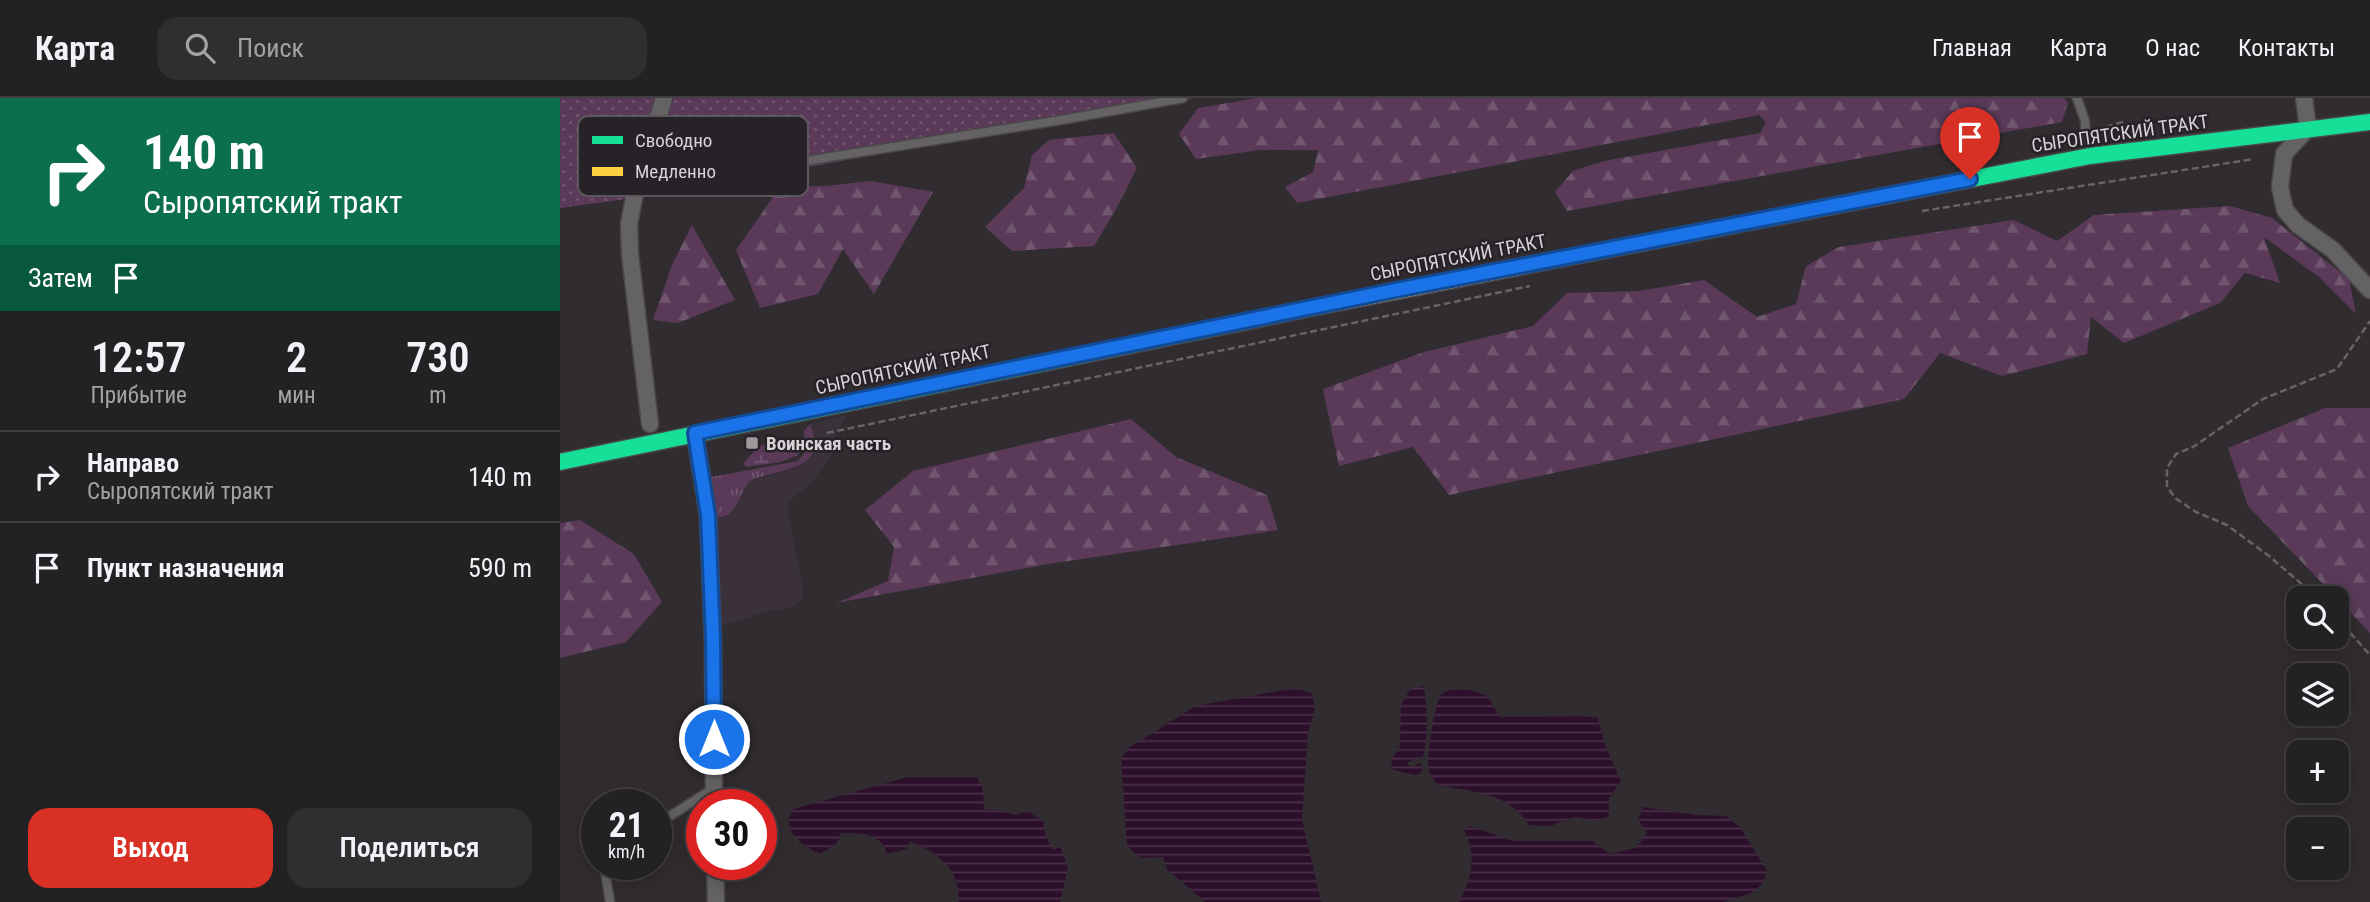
<!DOCTYPE html>
<html lang="ru">
<meta charset="utf-8">
<style>
:root{--surface:#242124;--page:#302e31;--text:#f1f3f6;--muted:#a3a3a6;--line:#413e41;--accent:#d93025}
body{margin:0;font-family:"Roboto Condensed",sans-serif;background:var(--page);color:var(--text);height:100vh;display:flex;flex-direction:column;font-size:26px;white-space:nowrap}
*{box-sizing:border-box;margin:0}
p{font-size:23px;color:var(--muted)}
.icon{flex:none;width:38px;height:38px;fill:none;stroke:currentColor;stroke-width:2;stroke-linecap:round;stroke-linejoin:round}
.map{position:relative;flex:1;overflow:hidden}
.panel{display:flex;flex-direction:column;background:var(--surface);width:560px}
.panel>*{flex:none}
.banner{background:#0b6e4f;color:#fff;overflow:hidden}
.fabs{position:absolute;left:1726px;top:488px;display:grid;gap:14px}
.fabs a{display:grid;place-items:center;width:63px;height:63px;border-radius:14px;background:var(--surface);box-shadow:0 4px 18px #0003,0 0 0 2px var(--line);font-size:35px}
.speed{position:absolute;left:21px;top:691px;display:flex;gap:14px;font-size:35px;font-weight:700;text-align:center}
.speed>*{display:grid;place-content:center;width:91px;height:91px;border-radius:50%;background:var(--surface);box-shadow:0 4px 18px #0003,0 0 0 2px var(--line);line-height:1}
.speed small{font-size:18px;font-weight:400}
.speed .limit{border:10px solid #d22;background:#fff;color:#111}
.pin{position:absolute;display:grid;place-items:center;width:60px;height:60px;color:#fff;margin:-72px -30px;border-radius:50% 50% 50% 0;rotate:-45deg;box-shadow:0 0 7px #0007}
.pin .icon{rotate:45deg}
.me{position:absolute;width:77px;margin:-38px;rotate:0deg;stroke-linejoin:round;filter:drop-shadow(0 0 5px #0008)}
.turn{display:flex;align-items:center;gap:24px;height:147px;padding:0 28px;font-size:32px}
.turn .icon{width:91px;height:91px;stroke-width:2.5}
.turn b{display:block;font-size:49px;line-height:60px}
.then{display:flex;align-items:center;height:66px;padding:0 28px;background:#0003;gap:14px;font-size:26px}
.eta{display:flex;justify-content:space-evenly;align-items:center;height:119px;text-align:center}
.eta b{font-size:42px;font-weight:600;line-height:49px}
.primary-button{display:flex;gap:14px;margin-top:auto;padding:14px 28px}
.primary-button a{flex:1;height:80px;border-radius:21px;background:var(--accent);color:#fff;font-size:28px;font-weight:600;line-height:80px;text-align:center}
.primary-button a+a{background:var(--page);color:var(--text)}
ul{padding:0;list-style:none}
li{display:flex;align-items:center;gap:21px;height:91px;padding:0 28px;border-top:2px solid var(--line)}
li div{flex:1}
li b{display:block;font-size:26px}
li em{font-style:normal}
header{display:flex;align-items:center;gap:42px;box-sizing:border-box;height:98px;padding:0 35px;background:var(--surface);border-bottom:2px solid var(--line)}
header strong{font-size:33px}
nav{display:flex;gap:38px;margin-inline-start:auto;font-size:24px}
.search{width:490px;height:63px;background:var(--page);display:flex;align-items:center;gap:18px;box-sizing:border-box;padding:0 24px;border-radius:21px;color:var(--muted);font-size:26px}
main{display:flex;flex:1;min-height:0}
.map>svg:first-child{display:block}
.built{fill:#3b313a}
.grass{fill:url(#grass-tufts)}
.forest{fill:url(#forest-firs)}
.wetland{fill:url(#wetland-marsh)}
.garden{fill:url(#garden-dots)}
.water{fill:url(#water-rules)}
.lines{fill:none;stroke-linecap:round;stroke-linejoin:round}
.lane-casing{stroke:#4a474a;stroke-width:11}
.street-casing{stroke:#4a474a;stroke-width:19}
.fast-casing{stroke:#4a474a;stroke-width:19}
.slow-casing{stroke:#4a474a;stroke-width:19}
.path{stroke:#676466;stroke-width:2.5;stroke-dasharray:7 3.5;stroke-linecap:butt}
.lane{stroke:#656264;stroke-width:8}
.street{stroke:#656264;stroke-width:16}
.fast{stroke:#16e098;stroke-width:16}
.slow{stroke:#ffcf43;stroke-width:16}
.route-casing{stroke:#114b97;stroke-width:18}
.route{stroke:#1a73e8;stroke-width:12}
.poi-dot{fill:#9c989c;stroke:#272227;stroke-width:2.5}
.labels{text-anchor:middle;stroke-width:5;stroke-linejoin:round;paint-order:stroke}
.street-label{font-size:19px;fill:#d6d2d6;stroke:#272227}
.poi-label{font-size:19px;font-weight:bold;fill:#d6d2d6;stroke:#272227;text-anchor:start}
.key{fill:#272227;stroke:#5c575c;stroke-width:2}
.key-label{font-size:19px;fill:#d6d2d6}
</style>
<header>
<strong>Карта</strong>
<div class="search"><svg class="icon" aria-label="search" viewBox="0 0 24 24"><circle cx="10" cy="10" r="6"/><path d="M15 15l6 6"/></svg>Поиск</div>
<nav><a>Главная</a><a>Карта</a><a>О нас</a><a>Контакты</a></nav>
</header>
<main>
<section class="panel">
<div class="banner">
<div class="turn"><svg class="icon" aria-label="right" viewBox="0 0 24 24"><path d="M7 20v-9h11M14 6l5 5-5 5"/></svg><div><b>140 m</b>Сыропятский тракт</div></div>
<div class="then">Затем<svg class="icon" aria-label="arrive" viewBox="0 0 24 24"><path d="M6 21V4h12l-3 4 3 4H6"/></svg></div>
</div>
<div class="eta">
<div><b>12:57</b><p>Прибытие</p></div>
<div><b>2</b><p>мин</p></div>
<div><b>730</b><p>m</p></div>
</div>
<ul>
<li><svg class="icon" aria-label="right" viewBox="0 0 24 24"><path d="M7 20v-9h11M14 6l5 5-5 5"/></svg><div><b>Направо</b><p>Сыропятский тракт</p></div><em>140 m</em></li>
<li><svg class="icon" aria-label="arrive" viewBox="0 0 24 24"><path d="M6 21V4h12l-3 4 3 4H6"/></svg><div><b>Пункт назначения</b></div><em>590 m</em></li>
</ul>
<div class="primary-button"><a>Выход</a><a>Поделиться</a></div>
</section>
<div class="map">
<svg width="1810" height="804" viewBox="0 0 1810 804">
<defs>
<pattern id="grass-tufts" width="24" height="20" patternUnits="userSpaceOnUse" patternTransform="scale(1.75)"><rect width="24" height="20" fill="#5a3a58"/><path d="M3 7l-1-3M5 7V3M7 7l1-3M15 17l-1-3M17 17v-4M19 17l1-3" fill="none" stroke="#71566f"/></pattern>
<pattern id="forest-firs" width="22" height="20" patternUnits="userSpaceOnUse" patternTransform="scale(1.75)"><rect width="22" height="20" fill="#5a3a58"/><path d="M5 1l3.5 6h-7zM16 11l3.5 6h-7z" fill="#71566f"/></pattern>
<pattern id="wetland-marsh" width="20" height="14" patternUnits="userSpaceOnUse" patternTransform="scale(1.75)"><rect width="20" height="14" fill="#5a3a58"/><path d="M1 5h8M5 5V1M11 12h8M15 12V8" fill="none" stroke="#71566f"/></pattern>
<pattern id="garden-dots" width="8" height="8" patternUnits="userSpaceOnUse" patternTransform="scale(1.75)"><rect width="8" height="8" fill="#5a3a58"/><path d="M2 2h.1M6 6h.1" fill="none" stroke="#71566f" stroke-width="1.8" stroke-linecap="round"/></pattern>
<pattern id="water-rules" width="6" height="5" patternUnits="userSpaceOnUse" patternTransform="scale(1.75)"><rect width="6" height="5" fill="#2c0f2b"/><path d="M0 2.5h6" fill="none" stroke="#4a3149"/></pattern>
</defs>
<rect width="100%" height="100%" fill="#302c30"/>
<!-- built -->
<path class="built" d="M287,317L274,339L272,356L253,383L229,404L228,415L244,495L241,503L233,509L202,515L164,527L157,537L156,420H164L190,383L233,371L250,359L255,338L250,326Z"/>
<!-- grass -->
<path class="grass" d="M250,326C271,374 217,370 190,383C178,396 177,420 156,420L151,379L238,363L245,354L244,333Z"/>
<!-- forest -->
<g class="forest">
<path d="M697,0H1504L1508,5L1502,24L1007,113L995,94L1013,73L1044,63L1200,35L1206,25L1199,17L737,105L725,89L753,74L758,52H700L636,61L619,36L638,10Z"/>
<path d="M554,35L577,70L556,111L534,148L452,153L425,129L464,90L472,57L489,42Z"/>
<path d="M312,83L373,94L314,196L283,151L258,196L200,210L176,152L220,89L265,88Z"/>
<path d="M1670,108L1712,120L1789,181L1796,216L1759,179L1704,139L1720,185L1685,175L1660,205L1564,245L1531,219L1527,256L1442,278L1380,255L1344,301L889,397L853,349L779,368L763,291L864,254L973,228L1007,195L1079,193L1144,182L1197,219L1236,206L1246,168L1279,149L1454,122L1497,143L1534,117Z"/>
<path d="M132,127L175,202L118,225L93,222L112,167Z"/>
<path d="M1765,310H1810V535L1688,408L1668,350Z"/>
<path d="M571,321L616,359L707,397L718,432L488,466L276,505L328,483L334,449L305,412L353,373Z"/>
<path d="M20,422L74,456L102,504L66,544L0,560V425Z"/>
</g>
<!-- wetland -->
<path class="wetland" d="M220,342L241,344V351L238,357L221,364L186,369L183,365L193,355L196,349Z"/>
<!-- garden -->
<path class="garden" d="M0,0H635L74,100L0,110Z"/>
<!-- water -->
<g class="water">
<path d="M864,588C867,611 869,636 863,659L846,665L852,669L861,665L862,673L857,678L831,671L832,660L840,649L841,607L851,590Z"/>
<path d="M736,590L752,596L755,611L748,635L742,721L761,804H645L607,771L603,759L581,760L567,748L561,661L568,650L636,608Z"/>
<path d="M890,592H911L927,598L940,619L1021,618L1038,620L1045,647L1061,683L1049,700V718L1039,723L1015,719L990,728L969,727C948,694 913,694 878,687C875,683 870,678 869,673C866,658 874,610 881,596Z"/>
<path d="M348,679H417L423,692L424,711L445,713L454,717L467,713L483,723L486,739L493,752L500,748L508,770L500,804H399C399,769 380,757 350,743L347,751L327,756C321,734 301,735 281,735L277,745L260,756C242,748 220,732 233,711Z"/>
<path d="M1083,709L1136,717L1166,718L1180,729L1207,773C1201,797 1184,797 1163,804H899C912,781 917,756 904,733L909,728L954,743H1032L1050,756L1076,750L1087,735L1078,721Z"/>
</g>
<g class="lines">
<!-- lane casing -->
<g class="lane-casing">
<g id="lane">
<path d="M1517,0L1525,23L1526,42"/>
<path d="M77,90L501,22L623,0"/>
<path d="M96,727L154,690"/>
<path d="M44,766L50,804"/>
</g>
</g>
<!-- street casing -->
<g class="street-casing">
<g id="street">
<path d="M1744,0L1748,30L1724,56L1720,89L1725,112L1738,127L1773,152L1810,192"/>
<path d="M90,326L70,156L69,126L74,100L104,0"/>
<path d="M135,336L148,417L153,542L154,707"/>
<path d="M155,766L156,804"/>
</g>
</g>
<!-- fast casing -->
<g class="fast-casing">
<g id="fast">
<path d="M1004,160L1530,58L1810,24"/>
<path d="M0,364L741,212"/>
</g>
</g>
<!-- slow casing -->
<g class="slow-casing">
<path id="slow" d="M741,212L1004,160"/>
</g>
<!-- path -->
<g class="path">
<path d="M1536,32L1563,24"/>
<path d="M1362,113L1694,61"/>
<path d="M267,335L970,188"/>
<path d="M1758,500L1709,458L1667,427L1636,414L1615,400L1607,388V370L1616,356L1633,349L1703,301L1777,271L1810,223"/>
<path d="M1776,519L1810,557"/>
</g>
<!-- lane -->
<use href="#lane" class="lane"/>
<!-- street -->
<use href="#street" class="street"/>
<!-- fast -->
<use href="#fast" class="fast"/>
<!-- slow -->
<use href="#slow" class="slow"/>
</g>
<g class="lines">
<!-- route casing -->
<g class="route-casing">
<path id="route" d="M154,641L153,542L148,417L135,335L836,192L1410,81"/>
</g>
<!-- route -->
<use href="#route" class="route"/>
</g>
<!-- markers -->
<rect class="poi-dot" x="185" y="338" width="14" height="14" rx="3.5"/>
<g class="labels">
<!-- street labels -->
<g class="street-label">
<text transform="translate(1560 35) rotate(-8)" y="7">СЫРОПЯТСКИЙ ТРАКТ</text>
<text transform="translate(898 159) rotate(-11)" y="7">СЫРОПЯТСКИЙ ТРАКТ</text>
<text transform="translate(343 271) rotate(-12)" y="7">СЫРОПЯТСКИЙ ТРАКТ</text>
</g>
<!-- poi labels -->
<g class="poi-label">
<text x="206" y="352">Воинская часть</text>
</g>
</g>
<!-- legend -->
<rect x="18" y="18" width="230" height="80" rx="10" class="key"/>
<rect x="32" y="38" width="31" height="8" fill="#16e098"/>
<rect x="32" y="69" width="31" height="9" fill="#ffcf43"/>
<g class="key-label">
<text x="75" y="49">Свободно</text>
<text x="75" y="80">Медленно</text>
</g>
</svg>
<div class="fabs">
<a><svg class="icon" aria-label="search" viewBox="0 0 24 24"><circle cx="10" cy="10" r="6"/><path d="M15 15l6 6"/></svg></a>
<a><svg class="icon" aria-label="layers" viewBox="0 0 24 24"><path d="M12 4l9 5-9 5-9-5zM3 14l9 5 9-5"/></svg></a>
<a>+</a>
<a>−</a>
</div>
<div class="speed"><div>21<small>km/h</small></div><div class="limit">30</div></div>
<div class="pin" style="left:1410px;top:81px;background:#d93025"><svg class="icon" aria-label="arrive" viewBox="0 0 24 24"><path d="M6 21V4h12l-3 4 3 4H6"/></svg></div>
<svg class="me" style="left:154px;top:641px" viewBox="-20 -20 40 40"><circle r="17" fill="#1a73e8" stroke="#fff" stroke-width="3"/><path d="M0-11L8 9 0 5-8 9z" fill="#fff"/></svg>
</div>
</main>
